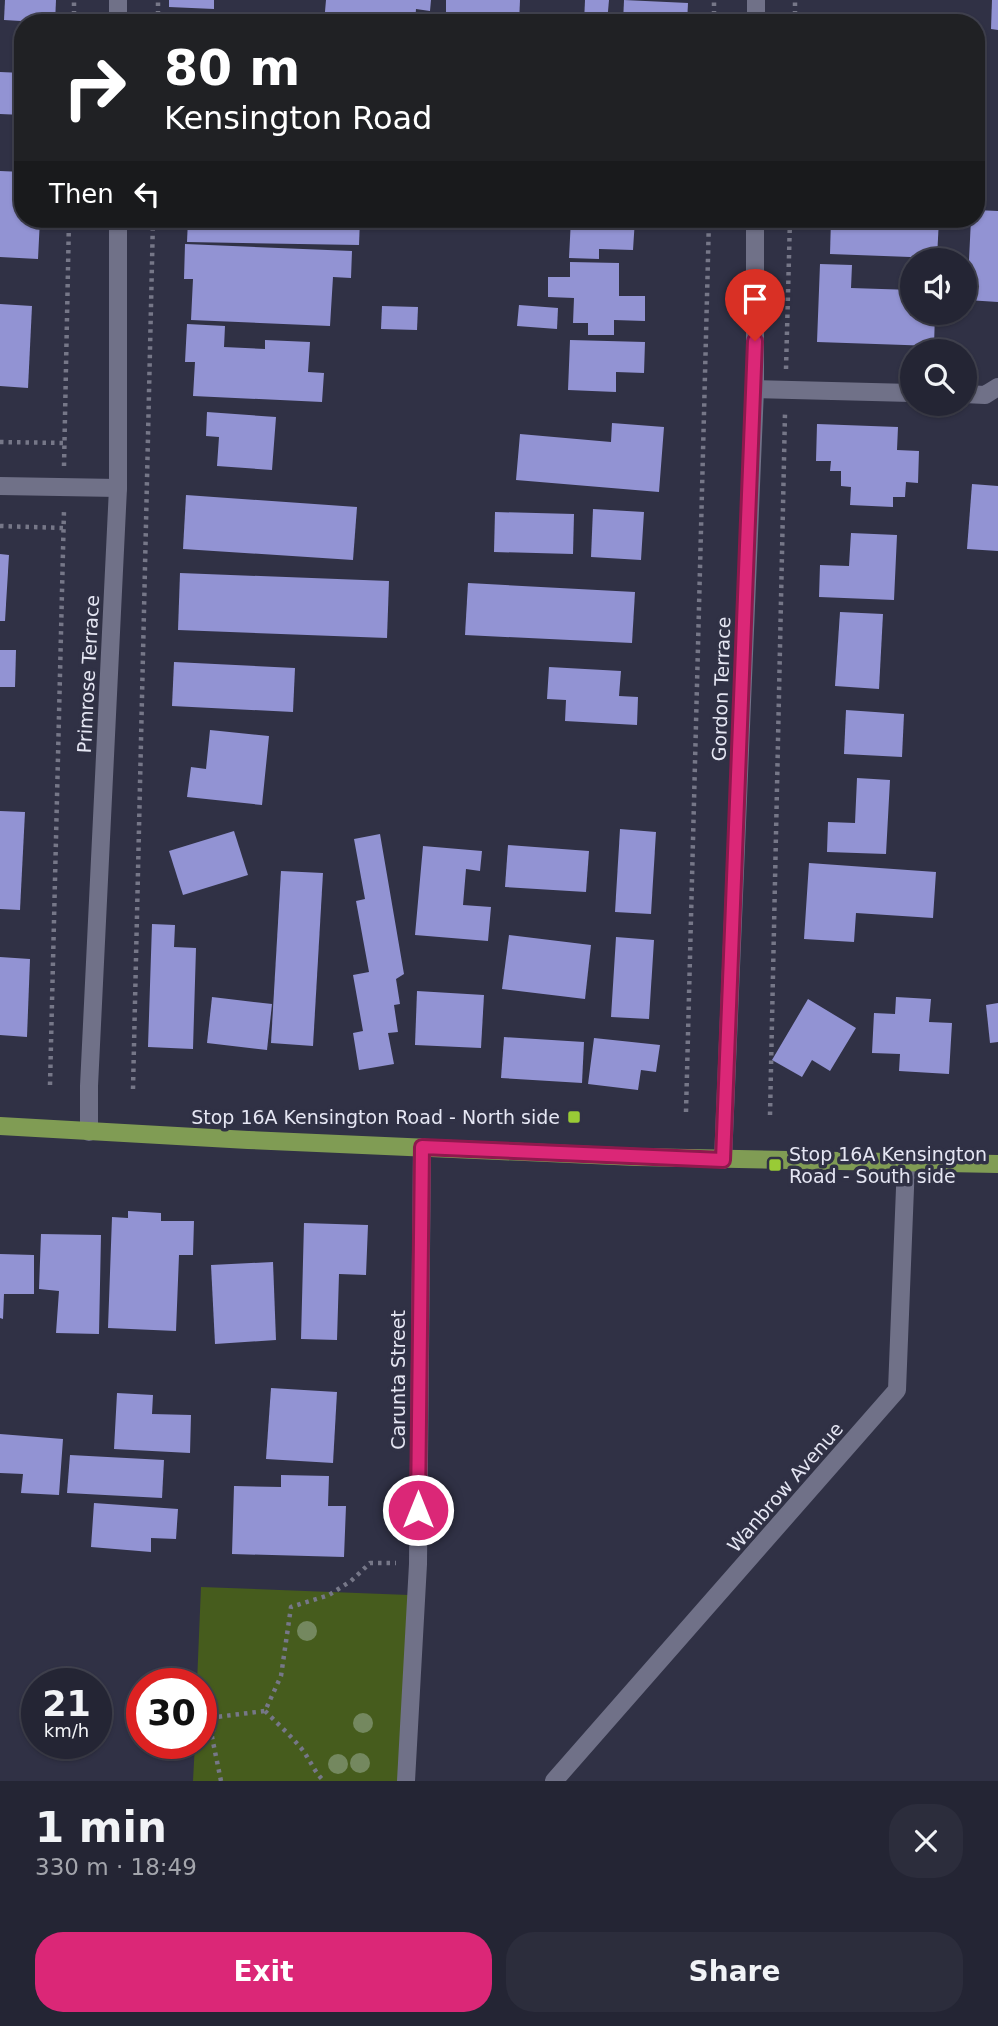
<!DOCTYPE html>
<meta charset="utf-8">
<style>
:root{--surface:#242534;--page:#2c2d3c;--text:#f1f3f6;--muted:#a3a5ac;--line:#41424f;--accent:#db2777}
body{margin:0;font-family:"DejaVu Sans",sans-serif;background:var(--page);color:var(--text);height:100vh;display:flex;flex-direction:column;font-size:26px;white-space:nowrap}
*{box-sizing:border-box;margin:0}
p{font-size:23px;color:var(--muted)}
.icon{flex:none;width:38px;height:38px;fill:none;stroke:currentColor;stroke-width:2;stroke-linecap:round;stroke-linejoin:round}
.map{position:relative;height:1781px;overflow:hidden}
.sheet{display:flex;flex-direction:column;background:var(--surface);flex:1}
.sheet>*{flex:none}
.guide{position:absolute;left:14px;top:14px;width:971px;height:214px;border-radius:28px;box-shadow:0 2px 5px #0004,0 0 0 2px var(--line);background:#202124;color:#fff;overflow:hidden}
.tools{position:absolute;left:900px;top:248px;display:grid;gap:14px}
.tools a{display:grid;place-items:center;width:77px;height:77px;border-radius:50%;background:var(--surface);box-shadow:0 2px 5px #0004,0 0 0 2px var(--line);font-size:35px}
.speed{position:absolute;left:21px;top:1668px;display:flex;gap:14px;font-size:35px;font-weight:700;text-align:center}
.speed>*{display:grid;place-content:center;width:91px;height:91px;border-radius:50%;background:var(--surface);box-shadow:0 2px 5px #0004,0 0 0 2px var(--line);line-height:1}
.speed small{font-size:18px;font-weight:400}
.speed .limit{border:10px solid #d22;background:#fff;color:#111}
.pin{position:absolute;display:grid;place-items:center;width:60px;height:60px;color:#fff;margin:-72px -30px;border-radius:50% 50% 50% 0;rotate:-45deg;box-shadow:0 0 7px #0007}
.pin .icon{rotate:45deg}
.me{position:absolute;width:77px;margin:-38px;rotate:0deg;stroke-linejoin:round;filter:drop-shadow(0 0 5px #0008)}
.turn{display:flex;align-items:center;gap:24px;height:147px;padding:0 35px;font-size:32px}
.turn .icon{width:91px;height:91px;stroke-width:2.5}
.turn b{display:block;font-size:49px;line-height:60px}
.then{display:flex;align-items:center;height:66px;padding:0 35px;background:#0003;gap:14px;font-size:26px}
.round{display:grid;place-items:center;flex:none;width:74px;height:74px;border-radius:28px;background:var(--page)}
.overview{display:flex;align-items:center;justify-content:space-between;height:119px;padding:0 35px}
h1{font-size:42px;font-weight:600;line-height:52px}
.action{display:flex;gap:14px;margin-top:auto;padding:14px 35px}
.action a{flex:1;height:80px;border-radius:28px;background:var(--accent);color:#fff;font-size:28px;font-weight:600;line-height:80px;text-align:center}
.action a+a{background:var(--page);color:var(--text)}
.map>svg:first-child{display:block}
.green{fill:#465c1d}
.building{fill:#9293d3}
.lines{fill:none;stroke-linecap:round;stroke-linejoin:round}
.path{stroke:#767788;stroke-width:4.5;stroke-dasharray:3.5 5;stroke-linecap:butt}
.minor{stroke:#707188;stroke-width:18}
.major{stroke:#809c54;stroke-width:18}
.tree{fill:#74885f}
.route-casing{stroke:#8e194d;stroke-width:18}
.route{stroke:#db2777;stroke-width:12}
.poi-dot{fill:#99cb36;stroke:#303145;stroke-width:2.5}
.labels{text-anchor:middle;stroke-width:7;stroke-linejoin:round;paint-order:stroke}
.street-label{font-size:19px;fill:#e5e6f3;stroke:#303145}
.poi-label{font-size:19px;fill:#e5e6f3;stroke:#303145;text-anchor:end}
</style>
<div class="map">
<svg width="998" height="1781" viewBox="0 0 998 1781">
<rect width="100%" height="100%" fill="#303145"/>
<!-- green -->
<path class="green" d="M201,1587L409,1595L406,1781H193L195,1743H201V1684L197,1683Z"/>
<!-- building -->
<g class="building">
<path d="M5,0H56L55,23L4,20Z"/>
<path d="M169,0H214V9L169,7Z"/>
<path d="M326,0H431L430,11L416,9L415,23H324Z"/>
<path d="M446,0H520L519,23H446Z"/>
<path d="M585,0H609L607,23H584Z"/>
<path d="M624,0L688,3L687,23H623Z"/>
<path d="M992,0H998V30L991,29Z"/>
<path d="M0,72L23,73V115L0,114Z"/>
<path d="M976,156H982L981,184L976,183Z"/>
<path d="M0,171L23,172V219H40L38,259L0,257Z"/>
<path d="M976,210L998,211V302L967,300L971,219H976Z"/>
<path d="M188,219H360L359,245L187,242Z"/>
<path d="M571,219H635L633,250L599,249V259L569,258Z"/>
<path d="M831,219H939L937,258L830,254Z"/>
<path d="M185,244L352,251L351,278L333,277L330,326L191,320L193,279H184Z"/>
<path d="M570,262L619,263V296H645V321L614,320V335H588V323H573L574,298L548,297V277H570Z"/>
<path d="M820,264L852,265L851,288L912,290V313H935L934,346L817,342Z"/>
<path d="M0,304L32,306L28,388L0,386Z"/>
<path d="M519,305L558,308L557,329L517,326Z"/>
<path d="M382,306L418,307L417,330L381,329Z"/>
<path d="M187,324L225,326L224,347L265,349V340L310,342L308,372L324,373L322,402L193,396L195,362H185Z"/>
<path d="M570,340L645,342L644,373L616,372V392L568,390Z"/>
<path d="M207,412L276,417L272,470L217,466L219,437L206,436Z"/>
<path d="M612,423L664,427L659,492L516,480L520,434L611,442Z"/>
<path d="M817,424L898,427L897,450L919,451L918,483L906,482L905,497H893V507L850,505L851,487L841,486V471H830L831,461H816Z"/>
<path d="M972,484L998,486V551L967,549Z"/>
<path d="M186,495L357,507L353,560L183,549Z"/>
<path d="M593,509L644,512L641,560L591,557Z"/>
<path d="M495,512L574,514L573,554L494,552Z"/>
<path d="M851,533L897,535L894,600L819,597L820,565L849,566Z"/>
<path d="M0,554L9,555L5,621H0Z"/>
<path d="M180,573L389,581L387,638L178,630Z"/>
<path d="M468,583L635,592L632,643L465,635Z"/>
<path d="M840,612L883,614L879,689L835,686Z"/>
<path d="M0,650H16L15,687H0Z"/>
<path d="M174,662L295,668L293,712L172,706Z"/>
<path d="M549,667L621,671L619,696L638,697L637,725L565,721L566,700L547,699Z"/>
<path d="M846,710L904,714L902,757L844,754Z"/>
<path d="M210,730L269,736L262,805L187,797L191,767L206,769Z"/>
<path d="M857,778L890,780L886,854L827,852L828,822L855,823Z"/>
<path d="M0,811L25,812L20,910L0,909Z"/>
<path d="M620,829L656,832L651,914L615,912Z"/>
<path d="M234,831L248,875L183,895L169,851Z"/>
<path d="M380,834L404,974L396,979L400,1004L394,1005L398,1032L388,1033L394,1064L359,1070L353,1033L363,1031L353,975L369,972L356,901L365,899L354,839Z"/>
<path d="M508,845L589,851L586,892L505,887Z"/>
<path d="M423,846L482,851L480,871L466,869L463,905L491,907L488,941L415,935Z"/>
<path d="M809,863L936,872L933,918L856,913L854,942L804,939Z"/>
<path d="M281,871L323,873L313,1046L271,1043Z"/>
<path d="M152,924L175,925L174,947L196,948L193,1049L148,1047Z"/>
<path d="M509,935L591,945L585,999L502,989Z"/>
<path d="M616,937L654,940L649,1019L611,1017Z"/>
<path d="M0,957L30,959L27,1037L0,1035Z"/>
<path d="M417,991L484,995L481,1048L415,1045Z"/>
<path d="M212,997L272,1004L267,1050L207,1043Z"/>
<path d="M896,997L931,999L929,1022L952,1023L949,1074L899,1071L900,1054L872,1053L874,1013L895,1014Z"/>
<path d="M808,999L856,1028L830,1071L812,1060L802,1077L772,1060Z"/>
<path d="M998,1003V1042L990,1043L986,1005Z"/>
<path d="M504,1037L584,1042L582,1083L501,1078Z"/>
<path d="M594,1038L660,1045L656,1072L641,1070L638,1090L588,1084Z"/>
<path d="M128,1211L161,1213V1221H194L193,1255H179L176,1331L108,1328L112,1217L128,1218Z"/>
<path d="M304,1223L368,1225L366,1275L339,1274L337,1340L301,1339Z"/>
<path d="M41,1234L101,1235L99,1334L56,1333L59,1291L39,1289Z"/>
<path d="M0,1254L34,1255V1294H4L3,1319L0,1318Z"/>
<path d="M273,1262L276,1340L215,1344L211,1265Z"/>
<path d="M271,1388L337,1392L333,1463L266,1459Z"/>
<path d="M117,1393L153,1395L152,1414L191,1415L190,1453L114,1449Z"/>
<path d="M0,1434L63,1439L59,1495L21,1493L23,1474L0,1473Z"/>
<path d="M70,1455L164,1460L162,1498L67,1493Z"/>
<path d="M281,1475L329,1476L328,1506H346L344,1557L232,1554L234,1486L281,1487Z"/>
<path d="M94,1503L178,1509L176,1539L151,1538V1552L91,1547Z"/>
</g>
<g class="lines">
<!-- path -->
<g class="path">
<path d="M74,23V0"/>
<path d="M158,23V0"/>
<path d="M714,23V0"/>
<path d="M795,23V0"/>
<path d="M786,369L790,219"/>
<path d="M0,442L64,443"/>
<path d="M64,466L69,219"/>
<path d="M0,526L63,528"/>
<path d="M50,1085L64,510"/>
<path d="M133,1089L153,219"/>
<path d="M686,1112L709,219"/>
<path d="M770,1115L785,413"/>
<path d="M265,1711C277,1723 290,1735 301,1748C310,1759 314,1772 324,1781"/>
<path d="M221,1781L212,1737L216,1717L265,1711L281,1676L291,1607L329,1595L351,1581L370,1563H396"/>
</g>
<!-- minor -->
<g class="minor">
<path d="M118,23V0"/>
<path d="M756,23V0"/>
<path d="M755,389L912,393"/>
<path d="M964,394L985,395L998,387"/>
<path d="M0,486L118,488"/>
<path d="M89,1132V1086L118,488V219"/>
<path d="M723,1160L755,389V219"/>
<path d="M406,1781L418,1564L422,1147"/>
<path d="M554,1781L897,1390L906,1163"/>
</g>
<!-- major -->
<path class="major" d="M0,1126L248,1140L637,1157L998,1164"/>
</g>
<!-- trees -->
<g class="tree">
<circle cx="307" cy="1631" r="10"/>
<circle cx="363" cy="1723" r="10"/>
<circle cx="360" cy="1763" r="10"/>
<circle cx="338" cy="1764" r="10"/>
</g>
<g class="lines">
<!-- route casing -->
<g class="route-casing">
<path id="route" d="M418,1510L422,1147L723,1160L755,341"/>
</g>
<!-- route -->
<use href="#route" class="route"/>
</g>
<!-- markers -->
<g class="poi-dot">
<rect x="567" y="1110" width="14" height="14" rx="3.5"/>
<rect x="768" y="1158" width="14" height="14" rx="3.5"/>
</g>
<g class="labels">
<!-- street labels -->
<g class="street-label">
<text transform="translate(88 674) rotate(-87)" y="7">Primrose Terrace</text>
<text transform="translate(721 689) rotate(-88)" y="7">Gordon Terrace</text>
<text transform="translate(398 1380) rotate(-90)" y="7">Carunta Street</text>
<text transform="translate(785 1487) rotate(-49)" y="7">Wanbrow Avenue</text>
</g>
<!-- poi labels -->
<g class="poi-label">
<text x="560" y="1124">Stop 16A Kensington Road - North side</text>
<text x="789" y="1161" text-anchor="start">Stop 16A Kensington<tspan x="789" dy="22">Road - South side</tspan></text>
</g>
</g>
</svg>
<div class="tools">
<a><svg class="icon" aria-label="sound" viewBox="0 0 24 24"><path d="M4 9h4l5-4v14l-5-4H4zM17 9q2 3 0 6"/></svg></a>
<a><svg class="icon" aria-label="search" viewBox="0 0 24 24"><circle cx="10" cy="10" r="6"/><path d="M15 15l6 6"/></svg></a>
</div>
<div class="speed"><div>21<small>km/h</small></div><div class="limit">30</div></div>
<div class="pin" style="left:755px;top:341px;background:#d93025"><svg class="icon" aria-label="arrive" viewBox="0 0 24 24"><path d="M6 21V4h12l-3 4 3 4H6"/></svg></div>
<svg class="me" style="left:418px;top:1510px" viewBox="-20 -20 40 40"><circle r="17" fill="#db2777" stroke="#fff" stroke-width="3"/><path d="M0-11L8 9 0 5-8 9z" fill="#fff"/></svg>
<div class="guide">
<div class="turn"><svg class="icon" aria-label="right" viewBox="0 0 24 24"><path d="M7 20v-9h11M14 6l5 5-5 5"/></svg><div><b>80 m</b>Kensington Road</div></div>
<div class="then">Then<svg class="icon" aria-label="left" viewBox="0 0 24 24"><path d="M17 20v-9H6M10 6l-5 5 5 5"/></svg></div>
</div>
</div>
<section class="sheet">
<div class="overview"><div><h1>1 min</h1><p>330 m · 18:49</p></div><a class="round"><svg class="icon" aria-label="close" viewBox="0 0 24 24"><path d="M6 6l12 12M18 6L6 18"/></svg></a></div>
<div class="action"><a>Exit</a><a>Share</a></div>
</section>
